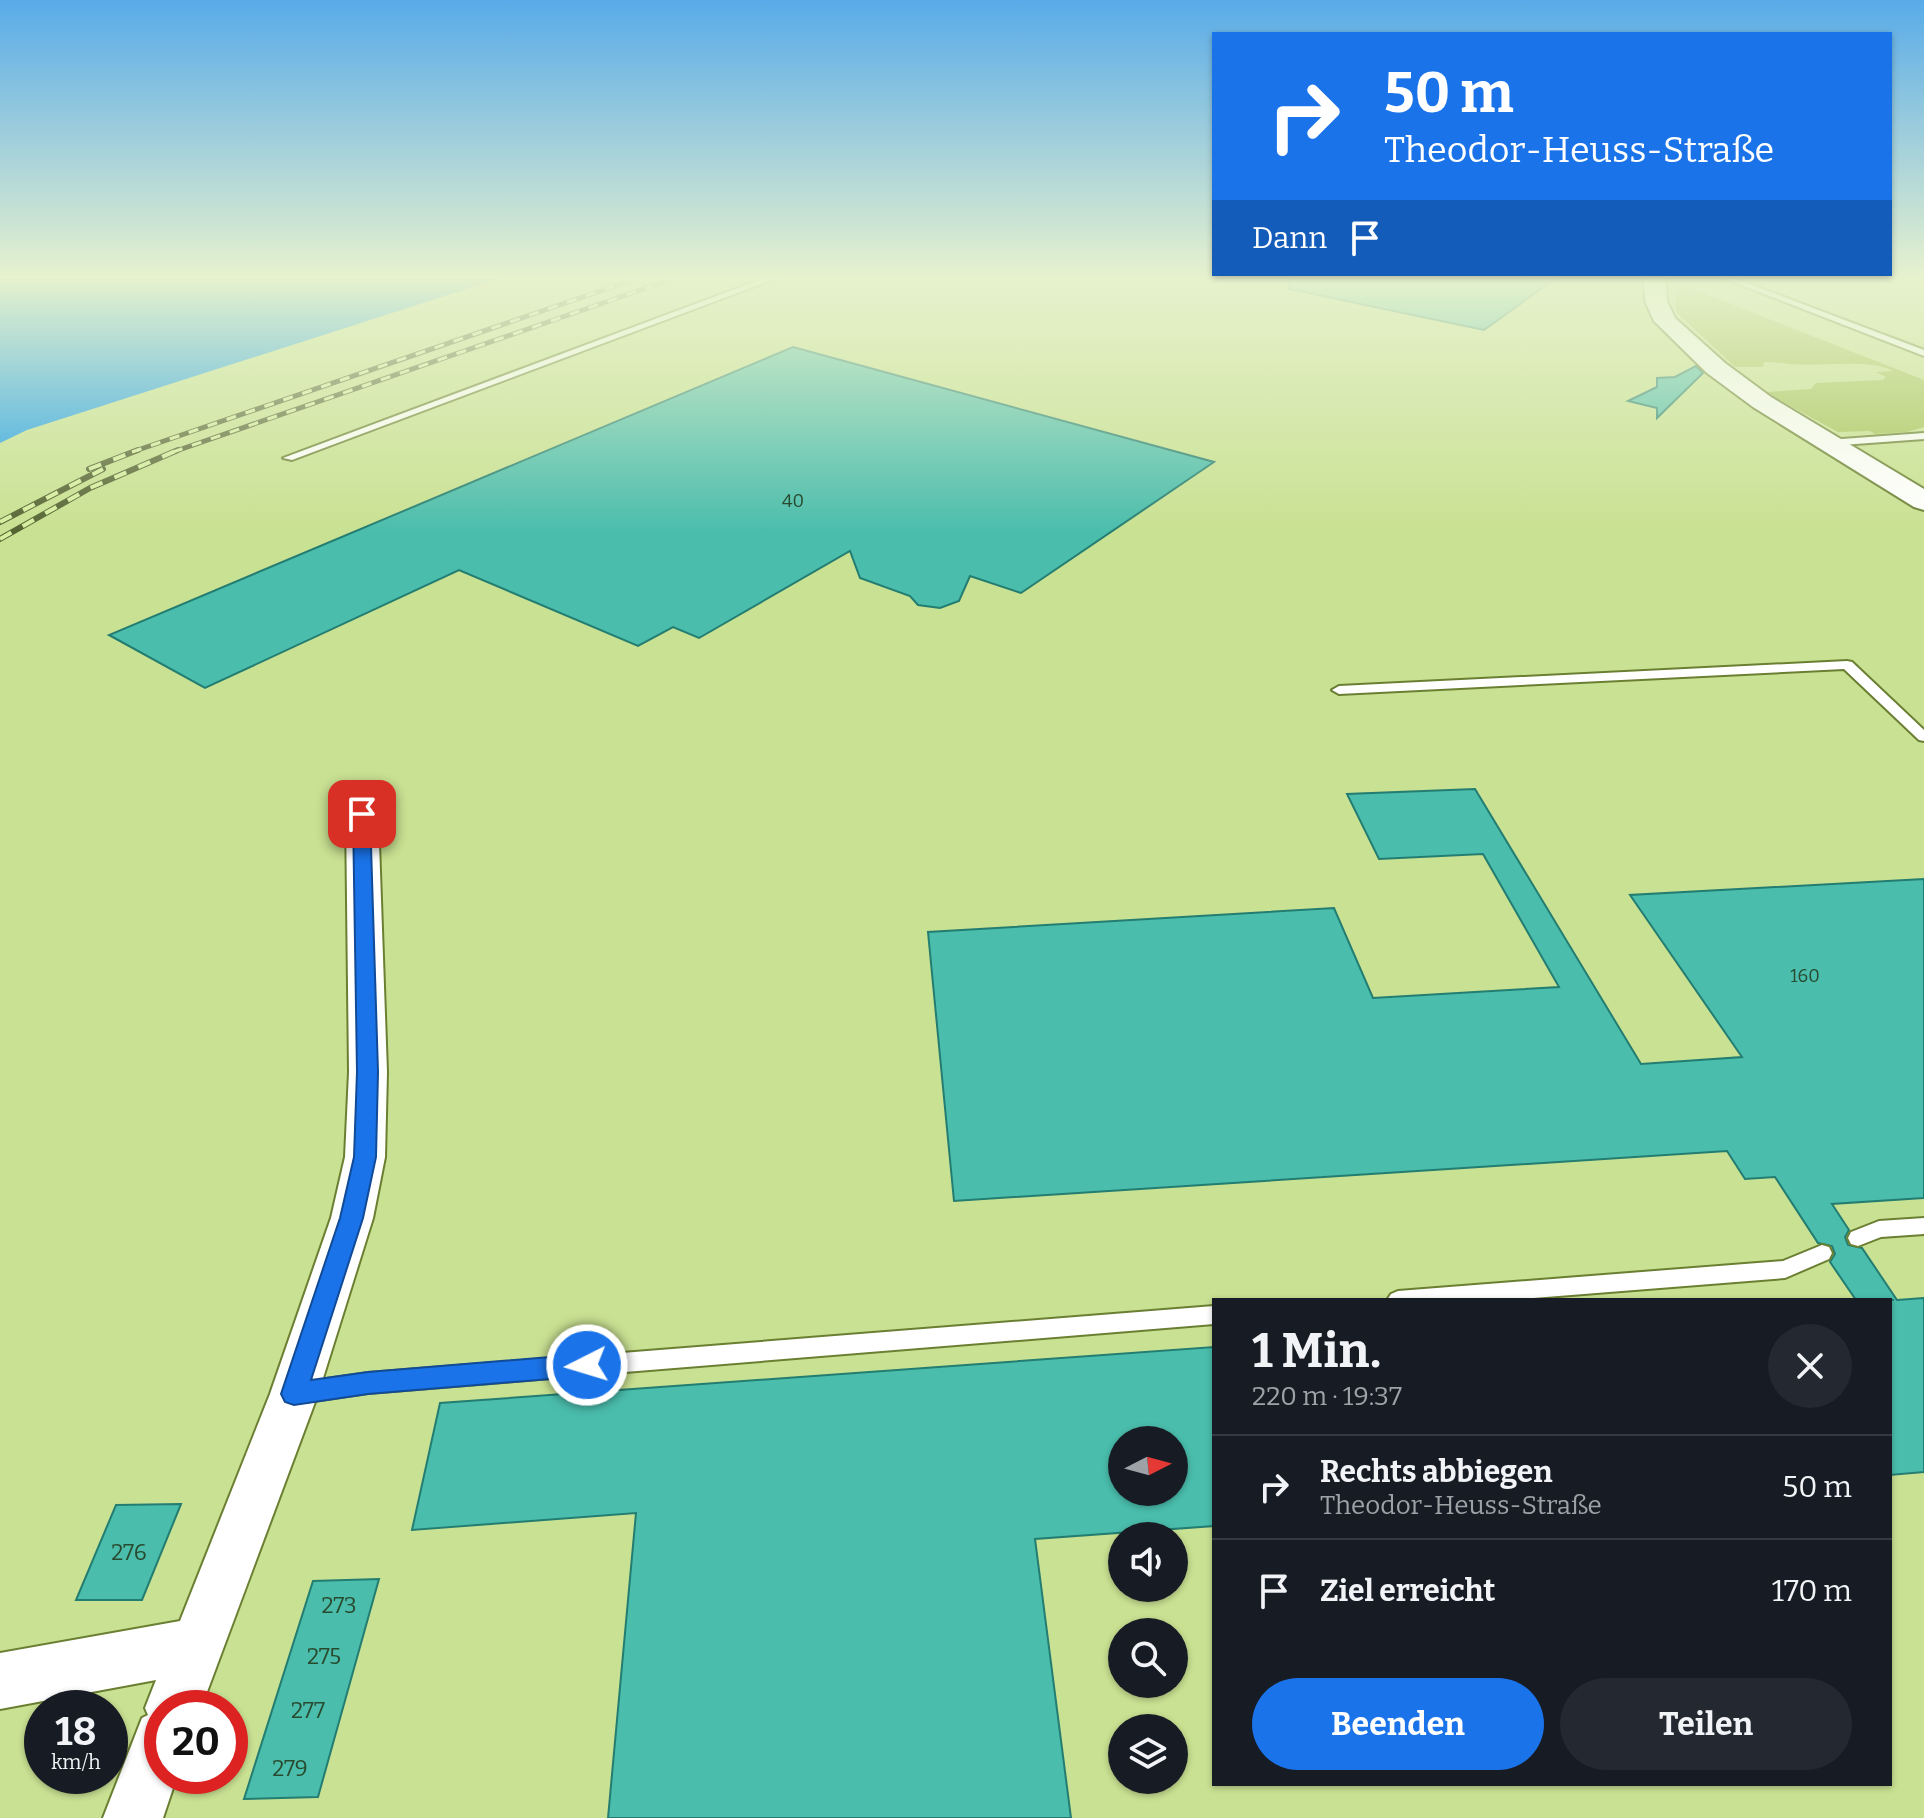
<!DOCTYPE html>
<html lang="de">
<meta charset="utf-8">
<style>
:root{--surface:#171b24;--page:#242831;--text:#f1f3f6;--muted:#9ea1a6;--line:#363941;--accent:#1a73e8}
body{margin:0;font-family:Bitter,serif;background:var(--page);color:var(--text);height:100vh;display:flex;flex-direction:column;font-size:30px;white-space:nowrap}
*{box-sizing:border-box;margin:0}
p{font-size:26px;color:var(--muted)}
.icon{flex:none;width:44px;height:44px;fill:none;stroke:currentColor;stroke-width:2;stroke-linecap:round;stroke-linejoin:round}
.map{position:relative;flex:1;overflow:hidden}
.details{position:absolute;left:1212px;top:1298px;width:680px;height:488px;display:flex;flex-direction:column;background:var(--surface);border-radius:0px;box-shadow:0 2px 6px #0004}
.details>*{flex:none}
.guide{position:absolute;left:1212px;top:32px;width:680px;height:244px;border-radius:0px;box-shadow:0 2px 6px #0004;background:#1a73e8;color:#fff;overflow:hidden}
.needle{width:52px;rotate:84deg}
.controls{position:absolute;left:1108px;top:1426px;display:grid;gap:16px}
.controls a{display:grid;place-items:center;width:80px;height:80px;border-radius:50%;background:var(--surface);box-shadow:0 2px 6px #0004;font-size:40px}
.speed{position:absolute;left:24px;top:1690px;display:flex;gap:16px;font-size:40px;font-weight:700;text-align:center}
.speed>*{display:grid;place-content:center;width:104px;height:104px;border-radius:50%;background:var(--surface);box-shadow:0 2px 6px #0004;line-height:1}
.speed small{font-size:20px;font-weight:400}
.speed .limit{border:12px solid #d22;background:#fff;color:#111}
.pin{position:absolute;display:grid;place-items:center;width:68px;height:68px;color:#fff;margin:-34px;border-radius:16px;box-shadow:0 4px 12px #0006}
.me{position:absolute;width:88px;margin:-44px;rotate:265deg;stroke-linejoin:round;filter:drop-shadow(0 0 6px #0008)}
.turn{display:flex;align-items:center;gap:28px;height:168px;padding:0 40px;font-size:36px}
.turn .icon{width:104px;height:104px;stroke-width:2.5}
.turn b{display:block;font-size:56px;line-height:68px}
.then{display:flex;align-items:center;height:76px;padding:0 40px;background:#0003;gap:16px;font-size:30px}
.round{display:grid;place-items:center;flex:none;width:84px;height:84px;border-radius:42px;background:var(--page)}
.head{display:flex;align-items:center;justify-content:space-between;height:136px;padding:0 40px}
h1{font-size:48px;font-weight:700;line-height:60px}
.cta{display:flex;gap:16px;margin-top:auto;padding:16px 40px}
.cta a{flex:1;height:92px;border-radius:48px;background:var(--accent);color:#fff;font-size:32px;font-weight:700;line-height:92px;text-align:center}
.cta a+a{background:var(--page);color:var(--text)}
ul{padding:0;list-style:none}
li{display:flex;align-items:center;gap:24px;height:104px;padding:0 40px;border-top:2px solid var(--line)}
li div{flex:1}
li b{display:block;font-size:30px}
li em{font-style:normal}
.map>svg:first-child{display:block}
.green{fill:#a5c255}
.water{fill:#209ee9}
.building{fill:#4abdac;stroke:#237d71;stroke-width:2;fill-rule:evenodd}
.lines{fill:none;stroke-linecap:round;stroke-linejoin:round}
.lane-casing{stroke:#6b7f32;stroke-width:4}
.street-casing{stroke:#6b7f32;stroke-width:4}
.secondary-casing{stroke:#6b7f32;stroke-width:4}
.lane{fill:#fff;fill-rule:evenodd}
.street{fill:#fff;fill-rule:evenodd}
.secondary{fill:#fff;fill-rule:evenodd}
.rail-far1-casing{stroke:#556333;stroke-width:5}
.rail-casing{stroke:#556333;stroke-width:6}
.rail-far1{stroke:#d6ee9f;stroke-width:3;stroke-dasharray:10;stroke-linecap:butt}
.rail{stroke:#d6ee9f;stroke-width:4;stroke-dasharray:13;stroke-linecap:butt}
.route{fill:#1a73e8;stroke:#114b97;stroke-width:2}
.labels{text-anchor:middle;stroke-width:6;stroke-linejoin:round;paint-order:stroke}
.number-label{font-size:18px;fill:#284a2e}
.near-number-label{font-size:22px;fill:#284a2e}
</style>
<div class="map">
<svg width="1924" height="1818" viewBox="0 0 1924 1818">
<rect width="100%" height="100%" fill="#c9e192"/>
<!-- green -->
<path class="green" d="M1675,278H1680V284L1924,380V427L1907,432L1875,434L1870,431L1838,432L1774,397L1767,392L1811,389L1816,383L1883,380L1886,377L1876,372L1893,371C1871,358 1816,367 1790,364C1781,363 1773,362 1764,362L1763,367H1735L1676,312Z"/>
<!-- water -->
<path class="water" d="M0,278H501L27,430L0,443Z"/>
<!-- building -->
<g class="building">
<path d="M1290,278H1556L1484,330L1289,289Z"/>
<path d="M793,347L1214,462L1021,593L970,576L959,601L940,608L918,605L910,596L860,578L850,551L699,638L673,627L638,646L459,570L205,688L109,635Z"/>
<path d="M1696,366L1703,373L1657,418V408L1628,401L1657,387V378L1675,377Z"/>
<path d="M1475,789L1641,1064L1742,1057L1630,895L1924,879V1198L1832,1204L1849,1230L1845,1237L1848,1245L1862,1248L1897,1300L1924,1298V1472L1890,1475V1300H1894H1856L1830,1262L1835,1254L1832,1246L1818,1243L1775,1177L1745,1179L1727,1151L954,1201L928,932L1334,908L1373,998L1559,987L1483,854L1379,859L1347,794Z"/>
<path d="M1214,1347V1526L1035,1539L1071,1818H608L636,1513L412,1530L440,1403ZM1122,1440H1174V1492H1122Z"/>
<path d="M181,1504L142,1600H76L116,1505Z"/>
<path d="M379,1579L318,1797L244,1799L313,1581Z"/>
</g>
<g class="lines">
<!-- lane casing -->
<g class="lane-casing">
<g id="lane">
<path d="M765,278H777L292,460L283,458Z"/>
<path d="M1723,278H1734L1924,350V356Z"/>
<path d="M1924,433V439L1828,446L1823,443L1828,440Z"/>
<path d="M1847,661L1852,662L1924,730V741L1919,740L1844,669L1339,694L1332,690L1339,686Z"/>
<path d="M1924,1218V1234L1881,1237L1858,1246L1851,1244L1848,1238L1851,1232L1879,1221Z"/>
<path d="M1822,1245L1829,1247L1832,1253L1829,1259L1785,1278L1509,1300H1387L1391,1294L1398,1291L1783,1261Z"/>
<path d="M1214,1306V1324L368,1393L299,1403L291,1400L288,1393L291,1386L299,1383L368,1373Z"/>
</g>
</g>
<!-- street casing -->
<g class="street-casing">
<path id="street" d="M362,805L373,807L378,814L387,1072L385,1157L373,1218L318,1394L201,1708H162V1776H177L163,1818H103L142,1718L148,1715L145,1708L156,1680L0,1709V1653L180,1621L270,1394L331,1218L345,1157L349,1072L346,814L351,807Z"/>
</g>
<!-- secondary casing -->
<g class="secondary-casing">
<path id="secondary" d="M1644,278H1666L1667,301L1675,318L1725,363L1771,397L1924,489V510L1914,507L1753,407L1707,373L1654,321L1645,301Z"/>
</g>
<!-- lane -->
<use href="#lane" class="lane"/>
<!-- street -->
<use href="#street" class="street"/>
<!-- secondary -->
<use href="#secondary" class="secondary"/>
<!-- rail-far1 casing -->
<g class="rail-far1-casing">
<g id="rail-far1">
<path d="M132,452L638,278"/>
<path d="M173,452L675,278"/>
</g>
</g>
<!-- rail casing -->
<g class="rail-casing">
<g id="rail">
<path d="M89,469L138,450"/>
<path d="M0,522L103,469"/>
<path d="M0,539L90,488L178,450"/>
</g>
</g>
<!-- rail-far1 -->
<use href="#rail-far1" class="rail-far1"/>
<!-- rail -->
<use href="#rail" class="rail"/>
</g>
<!-- sky -->
<linearGradient id="sky" x2="0" y2="1"><stop stop-color="#58abe8"/><stop offset="0.52" stop-color="#e7f2ce"/><stop offset="1" stop-color="#e7f2ce" stop-opacity="0"/></linearGradient>
<rect width="1924" height="533" fill="url(#sky)"/>
<!-- route -->
<path class="route" d="M362,809L370,814L378,1072L376,1157L363,1218L311,1380L368,1372L587,1354L596,1357L600,1365L596,1373L587,1376L368,1394L294,1405L285,1402L281,1394L340,1218L354,1157L357,1072L353,814Z"/>
<g class="labels">
<!-- number labels -->
<g class="number-label">
<text x="793" y="507">40</text>
<text x="1805" y="982">160</text>
</g>
<!-- near-number labels -->
<g class="near-number-label">
<text x="129" y="1560">276</text>
<text x="339" y="1613">273</text>
<text x="324" y="1664">275</text>
<text x="308" y="1718">277</text>
<text x="290" y="1776">279</text>
</g>
</g>
</svg>
<div class="controls">
<a><svg class="needle" viewBox="-14 -14 28 28"><path d="M0-13l5 13h-10z" fill="#e53935"/><path d="M0 13l5-13h-10z" fill="#9ea1a6"/></svg></a>
<a><svg class="icon" aria-label="sound" viewBox="0 0 24 24"><path d="M4 9h4l5-4v14l-5-4H4zM17 9q2 3 0 6"/></svg></a>
<a><svg class="icon" aria-label="search" viewBox="0 0 24 24"><circle cx="10" cy="10" r="6"/><path d="M15 15l6 6"/></svg></a>
<a><svg class="icon" aria-label="layers" viewBox="0 0 24 24"><path d="M12 4l9 5-9 5-9-5zM3 14l9 5 9-5"/></svg></a>
</div>
<div class="speed"><div>18<small>km/h</small></div><div class="limit">20</div></div>
<div class="pin" style="left:362px;top:814px;background:#d93025"><svg class="icon" aria-label="arrive" viewBox="0 0 24 24"><path d="M6 21V4h12l-3 4 3 4H6"/></svg></div>
<svg class="me" style="left:587px;top:1365px" viewBox="-20 -20 40 40"><circle r="17" fill="#1a73e8" stroke="#fff" stroke-width="3"/><path d="M0-11L8 9 0 5-8 9z" fill="#fff"/></svg>
<div class="guide">
<div class="turn"><svg class="icon" aria-label="right" viewBox="0 0 24 24"><path d="M7 20v-9h11M14 6l5 5-5 5"/></svg><div><b>50 m</b>Theodor-Heuss-Straße</div></div>
<div class="then">Dann<svg class="icon" aria-label="arrive" viewBox="0 0 24 24"><path d="M6 21V4h12l-3 4 3 4H6"/></svg></div>
</div>
<section class="details">
<div class="head"><div><h1>1 Min.</h1><p>220 m · 19:37</p></div><a class="round"><svg class="icon" aria-label="close" viewBox="0 0 24 24"><path d="M6 6l12 12M18 6L6 18"/></svg></a></div>
<ul>
<li><svg class="icon" aria-label="right" viewBox="0 0 24 24"><path d="M7 20v-9h11M14 6l5 5-5 5"/></svg><div><b>Rechts abbiegen</b><p>Theodor-Heuss-Straße</p></div><em>50 m</em></li>
<li><svg class="icon" aria-label="arrive" viewBox="0 0 24 24"><path d="M6 21V4h12l-3 4 3 4H6"/></svg><div><b>Ziel erreicht</b></div><em>170 m</em></li>
</ul>
<div class="cta"><a>Beenden</a><a>Teilen</a></div>
</section>
</div>
